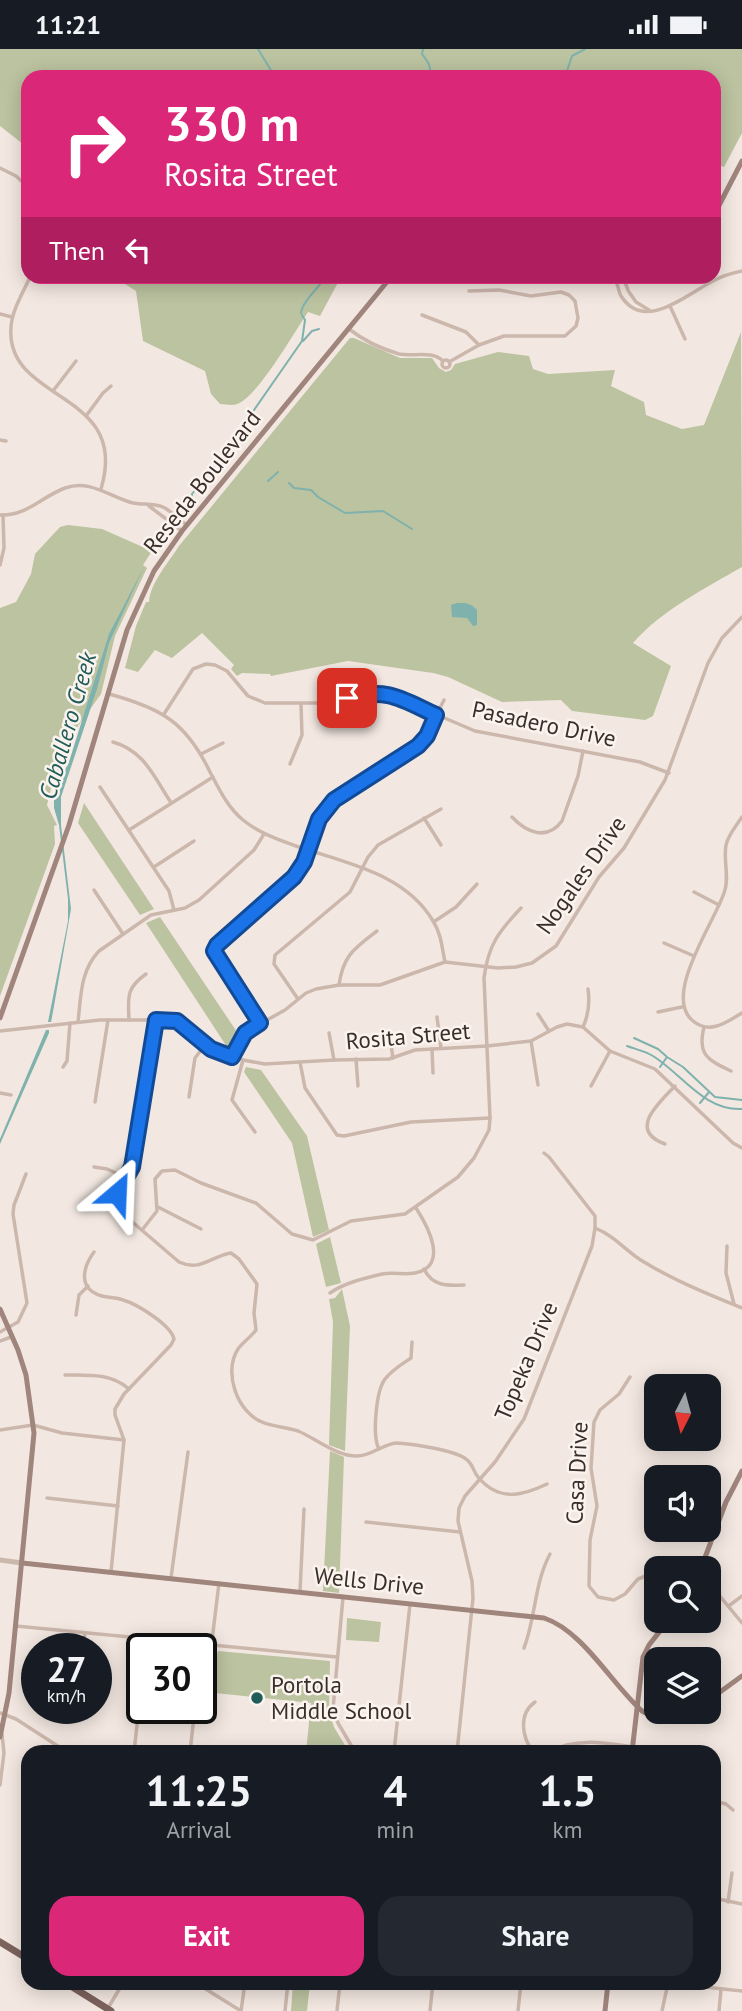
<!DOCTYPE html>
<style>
:root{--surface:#171b24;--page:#242831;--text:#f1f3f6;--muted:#9ea1a6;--accent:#db2777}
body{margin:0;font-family:"PT Sans",sans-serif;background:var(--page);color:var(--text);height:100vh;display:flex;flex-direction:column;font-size:26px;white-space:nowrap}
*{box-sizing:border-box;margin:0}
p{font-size:23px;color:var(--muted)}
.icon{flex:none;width:38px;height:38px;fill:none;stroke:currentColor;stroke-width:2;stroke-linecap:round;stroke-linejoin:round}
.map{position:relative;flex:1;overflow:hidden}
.panel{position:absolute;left:21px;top:1696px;width:700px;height:245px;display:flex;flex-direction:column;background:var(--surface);border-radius:21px;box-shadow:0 4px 18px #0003}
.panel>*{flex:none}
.banner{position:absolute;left:21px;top:21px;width:700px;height:214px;border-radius:21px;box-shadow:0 4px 18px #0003;background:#db2777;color:#fff;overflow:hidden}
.needle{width:46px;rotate:186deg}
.buttons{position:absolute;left:644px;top:1325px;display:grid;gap:14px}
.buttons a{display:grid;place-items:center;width:77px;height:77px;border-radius:14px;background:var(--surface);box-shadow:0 4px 18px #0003;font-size:35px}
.speed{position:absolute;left:21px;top:1584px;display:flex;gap:14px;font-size:35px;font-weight:700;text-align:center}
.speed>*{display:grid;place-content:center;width:91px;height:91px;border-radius:50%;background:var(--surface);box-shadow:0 4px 18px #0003;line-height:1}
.speed small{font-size:18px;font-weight:400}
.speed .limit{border:4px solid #111;border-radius:10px;background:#fff;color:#111}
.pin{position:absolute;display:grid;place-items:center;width:60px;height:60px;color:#fff;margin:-30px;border-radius:14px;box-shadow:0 4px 10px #0006}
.me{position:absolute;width:77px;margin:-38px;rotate:26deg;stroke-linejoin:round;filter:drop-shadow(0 0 5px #0008)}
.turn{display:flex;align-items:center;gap:24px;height:147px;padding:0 28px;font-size:32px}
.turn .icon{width:91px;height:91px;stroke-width:2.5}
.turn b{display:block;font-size:49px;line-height:60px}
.then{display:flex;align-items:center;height:66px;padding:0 28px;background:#0003;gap:14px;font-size:26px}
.eta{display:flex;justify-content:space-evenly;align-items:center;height:119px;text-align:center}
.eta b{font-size:42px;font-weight:700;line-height:49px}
.primary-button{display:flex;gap:14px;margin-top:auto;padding:14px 28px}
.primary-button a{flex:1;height:80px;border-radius:21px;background:var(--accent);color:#fff;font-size:28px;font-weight:700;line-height:80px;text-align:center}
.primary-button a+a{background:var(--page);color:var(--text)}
.status{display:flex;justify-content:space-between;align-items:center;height:49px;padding:0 35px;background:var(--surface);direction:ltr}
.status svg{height:19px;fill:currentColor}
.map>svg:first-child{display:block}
.green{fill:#bcc3a0}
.water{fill:#7fb1ad}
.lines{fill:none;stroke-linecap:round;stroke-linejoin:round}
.stream{stroke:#7fb1ad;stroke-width:2}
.minor{stroke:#ccb7ac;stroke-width:3.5}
.tertiary{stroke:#ccb7ac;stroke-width:5}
.secondary{stroke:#a0857d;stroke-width:5}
.primary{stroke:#7c635c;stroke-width:7}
.route-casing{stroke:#114b97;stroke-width:18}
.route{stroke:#1a73e8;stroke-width:12}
.poi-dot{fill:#205c59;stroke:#fbf3ee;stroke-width:2.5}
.labels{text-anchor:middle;stroke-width:5;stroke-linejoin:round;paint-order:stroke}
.street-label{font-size:23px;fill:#3a2e2b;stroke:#fbf3ee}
.poi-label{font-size:23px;fill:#3a2e2b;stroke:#fbf3ee;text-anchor:start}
.water-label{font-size:24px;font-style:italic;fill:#205c59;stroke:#fbf3ee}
</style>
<div class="status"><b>11:21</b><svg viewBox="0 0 49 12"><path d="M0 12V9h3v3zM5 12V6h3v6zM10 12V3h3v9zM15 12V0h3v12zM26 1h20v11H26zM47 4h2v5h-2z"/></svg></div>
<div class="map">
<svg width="742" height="1962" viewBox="0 0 742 1962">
<rect width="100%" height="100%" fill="#f3e8e1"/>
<!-- green -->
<g class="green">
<path d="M0,0H742V84L724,118L714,115V28H28V99L0,77Z"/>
<path d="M114,228H341L320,267L308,263C295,282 257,349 237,355C233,357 225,355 220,355L211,345L205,322L143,292L136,242Z"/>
<path d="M741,283L742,518C704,540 662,561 633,594L671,617L653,667L645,671L572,662L561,651L502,653L448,628L433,624L348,612L271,627L270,625L242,624L237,627L231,620L234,616L202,584L172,609L155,601L138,623L125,619L136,577L146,553H149C150,534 169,513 179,497L350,289H354L400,309H432L439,319L446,323L451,321L455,315L498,303L529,307L533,320L548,325L615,321L611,337L644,353L646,366L682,380L704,376Z"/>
<path d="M68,476L102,480L152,502L143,516L147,519L115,587L101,645L60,702L47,756L57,776L54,777L55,795L0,947V559L16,553L31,525L35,505L60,478Z"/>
<path d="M84,754L154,860L140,866L78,774Z"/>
<path d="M160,868L239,986L229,1001L146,874Z"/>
<path d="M246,1018L261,1021L307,1087L329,1181L313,1188L292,1094L244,1023Z"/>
<path d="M330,1188L341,1234L326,1238L316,1195Z"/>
<path d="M342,1240L350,1277L345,1402L329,1396L333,1273L329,1250L335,1249Z"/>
<path d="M330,1402L344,1408L339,1544L323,1542Z"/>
<path d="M347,1569L381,1573L379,1593L346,1591Z"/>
<path d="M218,1602L330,1612L329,1663L334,1678L349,1703H306L311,1654L205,1643Z"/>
<path d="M293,1934H310L307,1962H291Z"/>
</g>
<!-- water -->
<g class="water">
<path d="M144,518L109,594L97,640L61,748V776L71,860L54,957L51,973H48L68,872V850L59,776L54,759V746L60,732L53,715L55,712L63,725L69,713L109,585Z"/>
<path d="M457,554C466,554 471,554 477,561V576L473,577L467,569L452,568L451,556Z"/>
<path d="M46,981H49V984L0,1095V1090Z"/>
</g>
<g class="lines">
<!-- stream -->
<g class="stream">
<path d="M258,0L275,28"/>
<path d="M423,0L422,5C428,13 433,19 428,28"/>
<path d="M565,28L572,7L585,0"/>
<path d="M301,264C302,253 319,238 326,228"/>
<path d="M303,292L312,282L319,280"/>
<path d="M220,410L228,413"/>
<path d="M268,432L278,423"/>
<path d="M289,434L294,439L311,441L318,448L345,464L383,462L412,480"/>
<path d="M190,456L192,445L220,410L302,292L305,271L302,266"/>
<path d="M634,989L658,1000L666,1007"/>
<path d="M627,997C635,1000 645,1002 653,1007C682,1025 704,1062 742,1060"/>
<path d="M660,1018L667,1008L683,1018L715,1048L742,1051"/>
<path d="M700,1054L709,1043"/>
</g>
<!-- minor -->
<g class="minor">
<path d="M0,119L16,127L28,138"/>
<path d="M30,228C23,244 12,261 11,278C5,355 131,340 101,440"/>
<path d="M615,228L620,245"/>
<path d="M623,228L628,241"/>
<path d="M629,243L636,253L649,261"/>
<path d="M621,247C645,285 689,243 715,231C724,226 733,224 742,222"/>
<path d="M670,257L685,290"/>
<path d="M0,265L12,268"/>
<path d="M422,266L466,283L479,296"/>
<path d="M349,280C363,291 382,300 399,305C414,308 432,301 443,312"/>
<circle cx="446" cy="315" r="4"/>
<path d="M449,313L479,296L504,287H565L576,277L578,269L575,252L569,246L561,243L531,247L499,241L469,242"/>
<path d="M53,342L76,312"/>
<path d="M86,367L103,344L111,337"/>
<path d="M0,391L6,392"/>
<path d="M149,457L182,482"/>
<path d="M0,466C27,467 41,448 65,439C91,430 109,448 133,454C144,456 155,454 165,459C173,464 180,471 187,476"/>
<path d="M0,516L4,499L3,466"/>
<path d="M109,645C161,659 186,673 210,723C219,740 228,759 243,771C259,784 277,790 296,797C345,814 405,824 433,872C441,884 442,899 445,913"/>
<path d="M164,665L193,620L206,615L215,616L227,622L248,647L265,654H320L367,644H386L475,682L640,713L669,724"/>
<path d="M113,693C144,702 153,726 170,752"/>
<path d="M201,705L223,694"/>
<path d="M290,715L302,686L301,655"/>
<path d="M100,738L169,842L174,861"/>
<path d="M512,768C527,784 547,792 562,772L578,727L583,702"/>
<path d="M742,768C736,777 728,786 726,796C723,812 730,829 724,844C714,874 662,947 693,972C710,986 727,973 742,964"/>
<path d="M424,769L441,796"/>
<path d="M129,781L213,728"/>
<path d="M154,818L194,792"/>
<path d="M94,841L123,885"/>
<path d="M694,843L719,856"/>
<path d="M435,872L456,858L477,835"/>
<path d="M664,894L694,907"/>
<path d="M339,936C343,906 355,899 377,882"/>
<path d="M298,950L274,915L275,906L350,843L368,808L378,796L441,760"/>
<path d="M658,963L682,958"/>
<path d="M538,965L549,982"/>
<path d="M437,968L441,999"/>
<path d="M129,971C128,948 126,939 146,925"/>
<path d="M156,971L134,1107C130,1126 108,1148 123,1165L179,1213C201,1223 211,1207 231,1204L239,1210L257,1235L254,1264L256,1281C251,1288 243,1293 238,1300C223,1323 237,1363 262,1373C273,1378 287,1378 298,1382C317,1390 336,1407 357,1407C372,1407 382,1395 397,1394C413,1395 454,1401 466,1410C473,1415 473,1422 478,1428C499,1453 522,1447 547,1435"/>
<path d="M78,973C81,948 80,922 99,902L151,866L185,859L199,851L254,801L264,785"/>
<path d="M260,974L214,902L217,896L294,828L304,812L319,770L334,751L423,693L444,651"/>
<path d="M583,978C589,965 590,954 588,940"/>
<path d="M704,978C697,1006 708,1011 731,1022"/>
<path d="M0,982L100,971H171L185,977L205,996L217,1002L243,1011L265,1015L334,1011L389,1010L415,1001L487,997L531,992L557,978L567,975L583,978L610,1002L655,1020L733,1094L742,1099"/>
<path d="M329,984L334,1011"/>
<path d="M389,984L393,1009"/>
<path d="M531,992L538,1036"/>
<path d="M432,1000L433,1024"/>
<path d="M232,1007L241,990L249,981L285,961L306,944L316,940L339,936H380L445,913L498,919L516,918L532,914L556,897L599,828L624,799L665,731L708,614L722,589L742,568"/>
<path d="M356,1010L358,1037"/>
<path d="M243,1011L232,1051L255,1083"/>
<path d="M300,1013L305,1039L337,1086L344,1087L411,1073L490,1069"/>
<path d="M63,1018L67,1012L70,974"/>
<path d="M591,1037L610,1002"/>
<path d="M0,1044L11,1046"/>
<path d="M189,1048L195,1009L205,996"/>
<path d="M95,1053L108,971"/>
<path d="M665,1095C627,1081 659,1054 675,1037"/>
<path d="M94,1118L107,1120L127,1129"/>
<path d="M158,1158L201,1180"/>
<path d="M595,1179C617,1188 625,1202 644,1213C675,1232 708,1245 742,1259"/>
<path d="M142,1181L157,1162L155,1130L162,1122L175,1121L201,1134L256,1154L292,1185L313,1191L351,1172L405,1165L458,1128L474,1109L489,1081L490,1069L484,929C488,896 499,882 521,859"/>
<path d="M727,1197L726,1224L734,1255"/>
<path d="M94,1203C83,1218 77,1240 102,1247C109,1249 116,1248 123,1251C137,1255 171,1276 174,1290L171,1296L124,1345L115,1360V1366L124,1391L111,1523"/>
<path d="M424,1220C432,1237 447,1237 464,1236"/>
<path d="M330,1244C344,1234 365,1229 382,1225C393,1223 405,1226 415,1224C450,1217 427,1176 416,1159"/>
<path d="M76,1266L79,1246L88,1237"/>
<path d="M0,1283L18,1273L27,1254L13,1165L14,1156L26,1125"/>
<path d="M0,1292L11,1288"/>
<path d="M65,1326C88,1326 111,1324 129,1340"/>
<path d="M630,1328L619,1345L600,1361L594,1373L591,1419L597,1457L590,1491L589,1537L598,1548L614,1551L625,1545L638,1530L656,1523"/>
<path d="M0,1381L33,1376L62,1384L124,1391"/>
<path d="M379,1400C372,1387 376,1342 385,1330C392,1321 402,1315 411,1309L412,1293"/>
<path d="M47,1449L118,1457"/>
<path d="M366,1473L460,1483"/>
<path d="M667,1519L685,1516L696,1519"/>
<path d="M171,1529L188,1403"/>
<path d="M709,1534L742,1574"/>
<path d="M300,1542L304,1460"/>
<path d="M343,1548L333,1660L338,1674L355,1703"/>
<path d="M730,1556L742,1547"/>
<path d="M16,1577L337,1608"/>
<path d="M524,1599C536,1568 534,1535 550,1505"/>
<path d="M83,1600L85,1584"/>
<path d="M151,1600L152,1590"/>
<path d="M201,1640L210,1608L219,1534"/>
<path d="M0,1664L16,1670L67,1703"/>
<path d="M134,1703L142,1632"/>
<path d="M190,1703L195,1659"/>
<path d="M394,1703L410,1555"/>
<path d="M457,1703L473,1549L472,1532L458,1472L459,1459L465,1447L495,1413L524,1370L592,1197L595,1179V1167L549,1108L544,1104"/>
<path d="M533,1703C522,1688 518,1665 535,1653"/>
<path d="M550,1703C574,1688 606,1694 633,1698"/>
<path d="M0,1736L4,1704L2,1685"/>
<path d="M714,1752L726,1755L733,1761"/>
<path d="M714,1849L742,1855"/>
<path d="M728,1853L732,1824"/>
<path d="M196,1934L241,1962"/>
<path d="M108,1959L123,1934"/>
<path d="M241,1962L245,1934"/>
<path d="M285,1962L288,1934"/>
<path d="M337,1962L340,1934"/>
<path d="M430,1962L433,1934"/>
<path d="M518,1962L521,1934"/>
<path d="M662,1962L668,1934L742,1942"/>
<path d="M719,1962L721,1940"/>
</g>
<!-- tertiary -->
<path class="tertiary" d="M0,1511L22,1514"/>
<!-- secondary -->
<g class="secondary">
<path d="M714,166L742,112"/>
<path d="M0,969L69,776L127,581L154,522L182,482L391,228"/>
<path d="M0,1260L18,1301L26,1326L34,1384L9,1644L0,1688"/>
<path d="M22,1514L544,1569C583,1582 611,1634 642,1662C659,1672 675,1674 692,1662"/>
<path d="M701,1519L726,1453L742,1422"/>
<path d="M709,1651L742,1627"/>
<path d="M632,1703L643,1608L649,1596L668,1572"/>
<path d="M605,1962L608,1934"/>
</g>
<!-- primary -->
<g class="primary">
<path d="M0,1893L28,1910"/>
<path d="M66,1934L111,1962"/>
</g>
</g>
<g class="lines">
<!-- route casing -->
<g class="route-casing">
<path id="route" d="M117,1144L132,1118L156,971L177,972L211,1000L232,1008L245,984L260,974L214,902L217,896L294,828L304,813L319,770L334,751L418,697L427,687L436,666C399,649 389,639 347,649"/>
</g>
<!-- route -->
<use href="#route" class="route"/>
</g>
<!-- markers -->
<circle class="poi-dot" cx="257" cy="1649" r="7"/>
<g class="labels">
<!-- street labels -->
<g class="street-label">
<text transform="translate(202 433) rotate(-52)" y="8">Reseda Boulevard</text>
<text transform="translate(544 675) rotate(12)" y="8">Pasadero Drive</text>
<text transform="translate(581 826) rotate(-55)" y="8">Nogales Drive</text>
<text transform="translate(408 987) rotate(-5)" y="8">Rosita Street</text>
<text transform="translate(526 1312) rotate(-67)" y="8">Topeka Drive</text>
<text transform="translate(577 1424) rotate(-87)" y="8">Casa Drive</text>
<text transform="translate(369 1532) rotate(6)" y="8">Wells Drive</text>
</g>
<!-- poi labels -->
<g class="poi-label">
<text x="271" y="1644">Portola<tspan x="271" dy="26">Middle School</tspan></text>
</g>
<!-- water labels -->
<g class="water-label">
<text transform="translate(68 677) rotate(-74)" y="8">Caballero Creek</text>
</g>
</g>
</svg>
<div class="buttons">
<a><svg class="needle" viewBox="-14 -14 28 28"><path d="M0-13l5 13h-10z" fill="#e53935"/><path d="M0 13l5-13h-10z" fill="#9ea1a6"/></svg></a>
<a><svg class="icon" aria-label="sound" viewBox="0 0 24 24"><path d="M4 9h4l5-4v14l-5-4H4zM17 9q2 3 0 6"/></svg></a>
<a><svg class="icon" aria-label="search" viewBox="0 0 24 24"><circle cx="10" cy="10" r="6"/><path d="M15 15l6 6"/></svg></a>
<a><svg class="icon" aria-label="layers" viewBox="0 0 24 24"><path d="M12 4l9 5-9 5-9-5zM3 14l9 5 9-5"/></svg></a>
</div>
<div class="speed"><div>27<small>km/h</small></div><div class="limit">30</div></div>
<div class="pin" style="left:347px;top:649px;background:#d93025"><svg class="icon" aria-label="arrive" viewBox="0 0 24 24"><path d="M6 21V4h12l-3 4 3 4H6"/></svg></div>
<svg class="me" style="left:117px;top:1144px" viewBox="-20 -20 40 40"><path d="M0-17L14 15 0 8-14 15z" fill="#1a73e8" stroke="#fff" stroke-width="4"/></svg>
<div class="banner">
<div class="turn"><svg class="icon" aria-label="right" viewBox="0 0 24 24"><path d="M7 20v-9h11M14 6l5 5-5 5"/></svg><div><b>330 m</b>Rosita Street</div></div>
<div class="then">Then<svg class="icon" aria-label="left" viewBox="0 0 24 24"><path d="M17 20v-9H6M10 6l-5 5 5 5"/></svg></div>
</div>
<section class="panel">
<div class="eta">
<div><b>11:25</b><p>Arrival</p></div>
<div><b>4</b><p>min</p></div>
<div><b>1.5</b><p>km</p></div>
</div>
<div class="primary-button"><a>Exit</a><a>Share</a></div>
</section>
</div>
